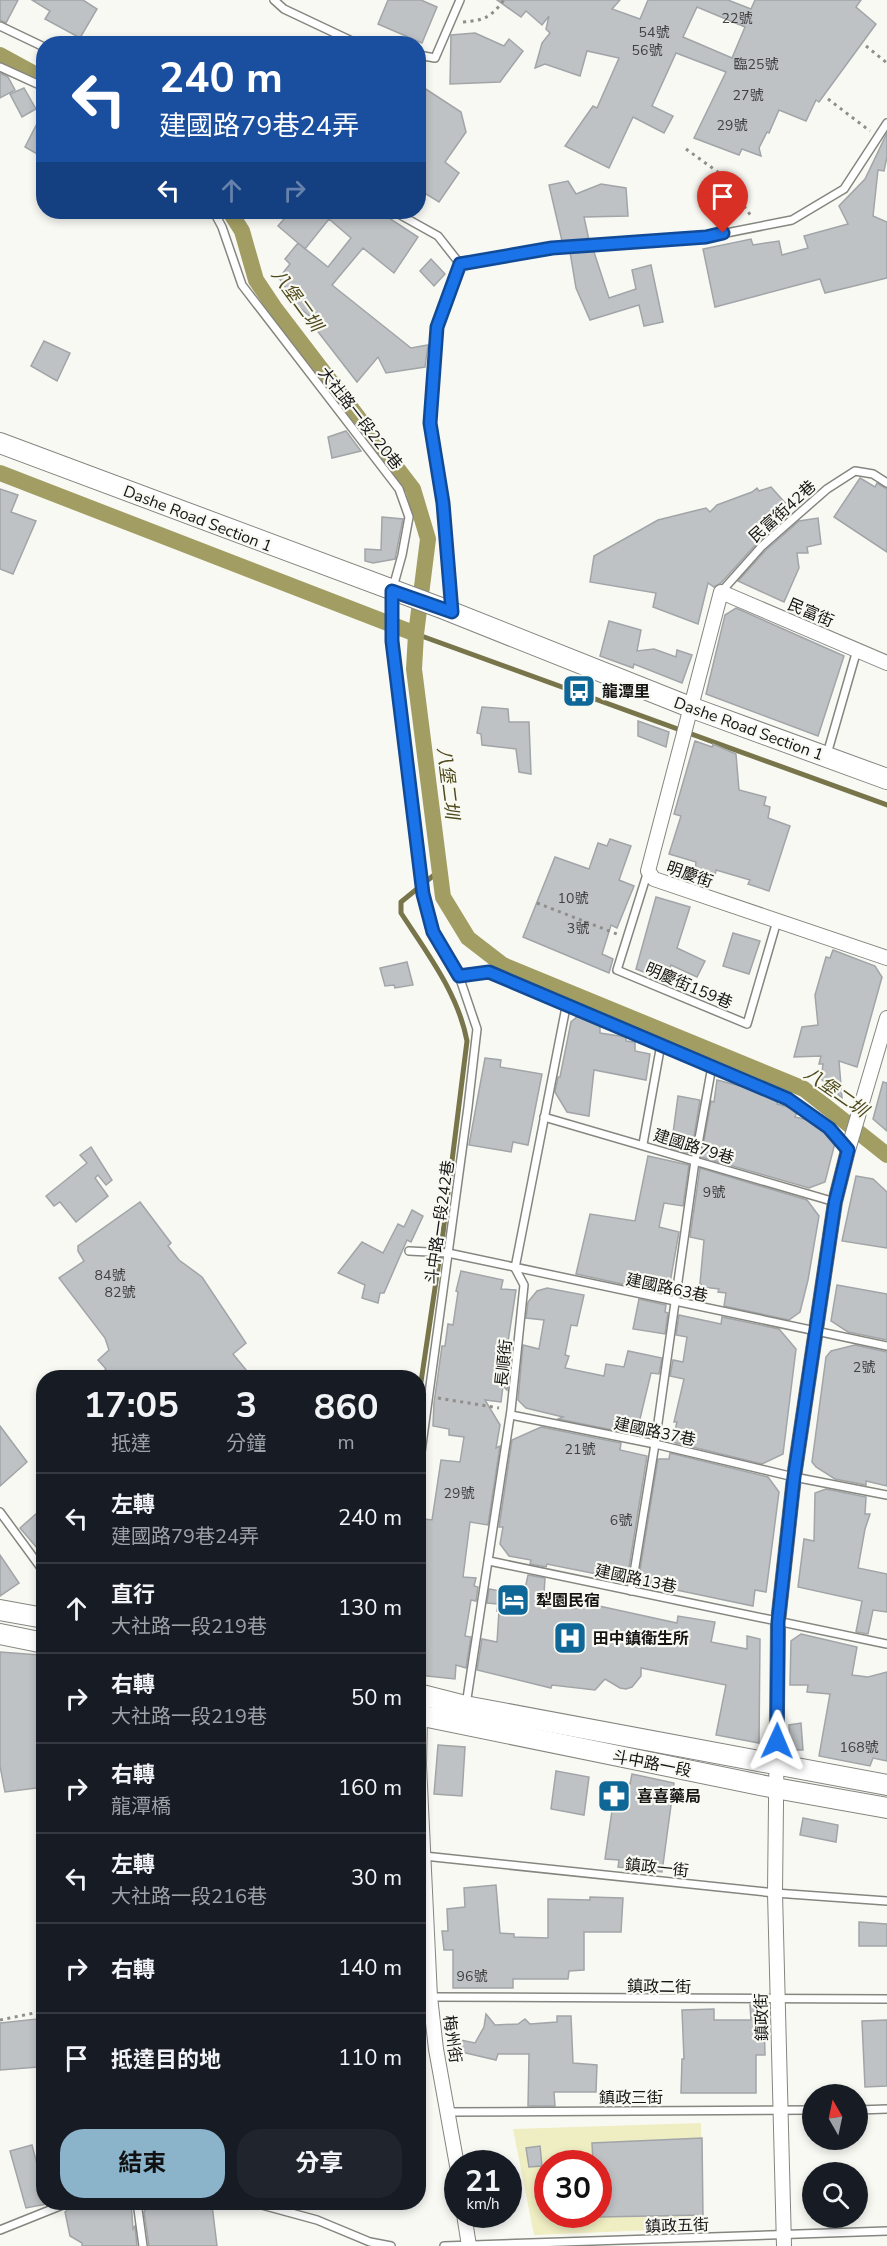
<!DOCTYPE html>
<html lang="zh-TW">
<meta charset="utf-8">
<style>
:root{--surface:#171b24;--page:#20242c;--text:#f1f3f6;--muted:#9ea1a6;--line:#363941;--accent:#8bb4cb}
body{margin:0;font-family:"Nunito Sans","Noto Sans TC",sans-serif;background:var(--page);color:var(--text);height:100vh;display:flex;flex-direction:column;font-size:22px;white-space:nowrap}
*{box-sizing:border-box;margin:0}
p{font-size:20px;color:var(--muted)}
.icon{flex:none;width:33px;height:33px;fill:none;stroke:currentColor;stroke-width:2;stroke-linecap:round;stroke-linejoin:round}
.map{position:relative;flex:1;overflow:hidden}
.side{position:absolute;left:36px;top:1370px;width:390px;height:840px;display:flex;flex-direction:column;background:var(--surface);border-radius:24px;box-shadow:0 3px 9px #0003}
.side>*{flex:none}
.guide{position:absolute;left:36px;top:36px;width:390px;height:183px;border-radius:24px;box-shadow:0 3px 9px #0003;background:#1a4fa0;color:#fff;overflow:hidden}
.needle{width:39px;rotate:351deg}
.tools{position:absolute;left:802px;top:2084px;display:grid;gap:12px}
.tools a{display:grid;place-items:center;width:66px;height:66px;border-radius:50%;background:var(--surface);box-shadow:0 3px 9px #0003;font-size:30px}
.speed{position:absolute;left:444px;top:2150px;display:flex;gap:12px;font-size:30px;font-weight:700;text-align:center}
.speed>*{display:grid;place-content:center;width:78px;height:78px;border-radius:50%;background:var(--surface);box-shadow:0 3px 9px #0003;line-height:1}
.speed small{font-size:15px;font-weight:400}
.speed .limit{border:9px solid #d22;background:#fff;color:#111}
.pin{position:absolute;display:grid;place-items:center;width:51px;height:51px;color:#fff;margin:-62px -26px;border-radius:50% 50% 50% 0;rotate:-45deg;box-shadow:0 0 6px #0007}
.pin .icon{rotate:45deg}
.me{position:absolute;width:66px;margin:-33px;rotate:1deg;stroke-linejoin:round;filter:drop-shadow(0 0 4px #0008)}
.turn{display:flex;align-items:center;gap:21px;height:126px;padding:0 24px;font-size:27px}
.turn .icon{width:78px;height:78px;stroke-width:2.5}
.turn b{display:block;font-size:42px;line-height:51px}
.lanes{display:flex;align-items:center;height:57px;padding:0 24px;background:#0003;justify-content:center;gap:30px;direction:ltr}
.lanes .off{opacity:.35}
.eta{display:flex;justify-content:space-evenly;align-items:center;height:102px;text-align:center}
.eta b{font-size:36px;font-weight:700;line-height:42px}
.action{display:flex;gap:12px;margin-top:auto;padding:12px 24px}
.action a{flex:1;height:69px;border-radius:24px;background:var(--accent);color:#111;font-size:24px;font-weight:700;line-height:69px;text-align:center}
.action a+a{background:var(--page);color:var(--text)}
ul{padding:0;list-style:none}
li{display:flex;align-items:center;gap:18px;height:90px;padding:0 24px;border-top:2px solid var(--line)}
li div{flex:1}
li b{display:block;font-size:22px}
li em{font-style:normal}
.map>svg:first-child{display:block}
.green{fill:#efedc2;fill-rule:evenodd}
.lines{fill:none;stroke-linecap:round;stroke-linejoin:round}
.stream{stroke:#78754b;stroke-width:5}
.canal{stroke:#a29e63;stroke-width:16}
.building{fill:#bec2c5;stroke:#a1a5a8;stroke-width:1.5;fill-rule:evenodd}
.lane-casing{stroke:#868681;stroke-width:10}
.street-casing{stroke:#868681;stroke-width:16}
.secondary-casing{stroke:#868681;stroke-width:22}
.path{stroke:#8f8e8b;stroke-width:3;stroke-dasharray:3 4.5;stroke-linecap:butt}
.lane{stroke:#fff;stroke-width:7}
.street{stroke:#fff;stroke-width:14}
.secondary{stroke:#fff;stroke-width:20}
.route-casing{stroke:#114b97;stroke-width:15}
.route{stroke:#1a73e8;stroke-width:10}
.labels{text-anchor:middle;stroke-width:4.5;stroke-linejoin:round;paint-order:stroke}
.number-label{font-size:14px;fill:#404040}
.street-label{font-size:16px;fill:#161514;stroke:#f9f9f4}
.poi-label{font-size:16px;font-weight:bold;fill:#161514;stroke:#f9f9f4;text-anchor:start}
.water-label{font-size:18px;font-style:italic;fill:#4e4a1c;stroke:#f9f9f4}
</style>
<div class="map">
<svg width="887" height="2246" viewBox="0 0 887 2246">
<rect width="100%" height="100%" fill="#f9f9f4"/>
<!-- green -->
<path class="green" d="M701,2123L703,2228L534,2235L513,2129ZM548,2163H598V2214H548Z"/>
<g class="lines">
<!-- stream -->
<g class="stream">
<path d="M416,634L887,805"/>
<path d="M418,1402L442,1241L467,1041C458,993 427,953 401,913V902L439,871"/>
</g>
<!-- canal -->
<g class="canal">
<path d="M0,55L44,79"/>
<path d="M230,212L242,231L256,280L274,307L413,489L428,539L416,634L414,669L443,897L468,938L503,965L804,1089L887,1155"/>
<path d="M0,473L416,634"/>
</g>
</g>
<!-- building -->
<g class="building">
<path d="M0,0H18L6,23L0,20Z"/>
<path d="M32,0H83L97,9L80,38L45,19L50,11Z"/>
<path d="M388,0H421L437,7L422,43L378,24Z"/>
<path d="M497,0H620L612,9L640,19L648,0H728L751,9L755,0H861L856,7L876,24L819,102L816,100L806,121L779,110L769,133L767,132L759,148L761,156L742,149L739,155L694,138L726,72L676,53L652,106L673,116L664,133L633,117L609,168L565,146L593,106L597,108L619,58L587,51L580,76L545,64L535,68L542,43L550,33L546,29L549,16L542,25L526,11L521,17ZM697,7L745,27L732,58L683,37Z"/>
<path d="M475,33L504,46L509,39L523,51L500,82L450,84L451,35Z"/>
<path d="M0,73L8,77L15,90L0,98Z"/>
<path d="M418,84L461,112L466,132L445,162L459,173L439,202L418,189Z"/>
<path d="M24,88L36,109L22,117L10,94Z"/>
<path d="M44,110V158L25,147Z"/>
<path d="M887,133V157L884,171L878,170L873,216L887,222V278L825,293L820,279L715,307L703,249L751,239L753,245L779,241L782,255L808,248L804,236L848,224L839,206L865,179Z"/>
<path d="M568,181L576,194L601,184L626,188L628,216L584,217L589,240L562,241L549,185Z"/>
<path d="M290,212H380L418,237L394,273L363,248L332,285L411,348L428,345L425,367L386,373L378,357L357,382L312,324L315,321L299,307L279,278L290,264L285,259L298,243L328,267L351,238L329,219L305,249L278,226Z"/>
<path d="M591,251L594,252L609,298L636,289L632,270L651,265L663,322L644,326L639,305L590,320L576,288L570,252Z"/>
<path d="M431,259L445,274L434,286L420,271Z"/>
<path d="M44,341L70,353L57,381L31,366Z"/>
<path d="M346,431L361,451L332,458L328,437Z"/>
<path d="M860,478L875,487L877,483L887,489V552L834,517Z"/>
<path d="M771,487L787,505L751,531L776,526L758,542L721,583L714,587L708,583L698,624L653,607L656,593L590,582L594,556L658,520L706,508L710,512L717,505L752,492L757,488L759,491Z"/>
<path d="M0,489L18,495L11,512L36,521L13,574L0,569Z"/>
<path d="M382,517L403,519L395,559L373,563L365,561V549L381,550Z"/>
<path d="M818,518L821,544L807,547L808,553H797L799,568L784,602L738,581L766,550L799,521Z"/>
<path d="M736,608L844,656L818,736L706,694L725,615Z"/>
<path d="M609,621L641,630L637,651L654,649L676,657L677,650L692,655L682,683L634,664L633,668L600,656Z"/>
<path d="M482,707L508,709L509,722H529L531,774L519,772L516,749L482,745L481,734L477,733Z"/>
<path d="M638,721L669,732L666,747L638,736Z"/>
<path d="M695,741L712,747L713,744L736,754L739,790L766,797L764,805L770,807L768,818L790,826L769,891L748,884L750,880L716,870L715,876L695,869L696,862L669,854L681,816L674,814Z"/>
<path d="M610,839L631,846L619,880L634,886L617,928L611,925L602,954L613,959L609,973L523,937L555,857L589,869L598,843L607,846Z"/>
<path d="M656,897L690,907L677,948L705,961L697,977L671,965L666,981L636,969Z"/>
<path d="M733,933L760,941L749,974L723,966Z"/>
<path d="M833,950L875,966L882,977L857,1067L839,1061L842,1098L821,1079L823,1064H819L821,1056L794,1057L802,1027L818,1025L815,995L826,957L830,958Z"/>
<path d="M407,962L413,985L395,988L394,985L385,986L380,968Z"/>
<path d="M578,1016L600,1025V1033L626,1037V1041L635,1042V1051L650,1054L646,1080L594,1070L589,1116L567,1112L555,1092L558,1077H560L571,1022Z"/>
<path d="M485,1058L501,1060L500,1067L542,1074L528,1145L513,1142L511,1152L469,1145Z"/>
<path d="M717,1080L748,1088L778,1101L777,1104L791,1108L797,1112L795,1117L808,1120L825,1132L835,1143L825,1182L809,1188L701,1157L711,1101L714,1102Z"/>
<path d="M883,1082L887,1083V1131L873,1119Z"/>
<path d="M678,1096L700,1100L691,1154L671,1148Z"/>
<path d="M91,1147L112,1180L106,1185L98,1175L95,1178L108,1196L76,1222L60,1202L54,1206L46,1196L87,1163L80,1155Z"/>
<path d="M648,1156L689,1165L683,1206L664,1203L659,1227L679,1232L668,1294L576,1274L590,1214L635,1221Z"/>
<path d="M700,1168L807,1200L819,1216L808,1280L800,1312L789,1320L724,1306L726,1293L718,1292L719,1289L703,1287L700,1283L704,1240L690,1237Z"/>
<path d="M856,1176L873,1179L887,1192V1248L842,1241Z"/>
<path d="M140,1202L171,1243L168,1246L179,1260L202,1277L246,1343L233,1354L252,1377H97L106,1369L98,1360L109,1350L105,1338L59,1278L84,1261L78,1251V1246Z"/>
<path d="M412,1210L423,1216L411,1242L407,1240L384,1293H380L378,1303L362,1298L365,1285L338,1273L362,1242L383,1253L398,1224L404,1227Z"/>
<path d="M461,1271L503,1280L501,1289L516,1290L508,1342L512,1343L507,1390L503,1386L501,1402L485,1400L500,1425L496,1448L500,1446L488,1525L470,1522L463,1577L476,1578L474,1586L478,1587L476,1601L471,1600L465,1636L471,1637L466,1668L456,1665L455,1679L418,1675V1578L425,1519L432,1520L441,1460L460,1462L464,1437L449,1435V1429L433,1426L434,1403L442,1346H445L448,1324L453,1325L458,1292L456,1291Z"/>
<path d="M837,1285L887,1294V1340L848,1332L831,1321Z"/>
<path d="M547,1288L584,1295L577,1326L571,1325L565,1355L569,1356L565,1368L604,1376L606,1364L624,1367L628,1351L662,1358L659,1374L651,1373L639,1423L624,1420L622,1432L558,1419L563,1417L526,1408L518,1400L523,1345L539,1349L544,1320L526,1318L528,1302L537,1291Z"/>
<path d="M639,1299L666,1305L665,1312L668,1313L665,1334L633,1329Z"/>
<path d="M679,1315L721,1324L722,1317L779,1329L796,1349L783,1454L762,1464L672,1442L677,1422H674L684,1379L670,1376L673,1360L683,1362L687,1337L676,1335Z"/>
<path d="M855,1345L887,1352V1486L866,1481V1485L835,1479L816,1467L812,1462L826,1357L831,1351Z"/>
<path d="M0,1426L27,1462L0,1486Z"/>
<path d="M541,1427L621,1443L620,1450L647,1456L627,1580L547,1564L546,1567L530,1564L531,1560L509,1556L500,1544L503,1527H499L512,1440Z"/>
<path d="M670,1453L768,1477L779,1492L766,1592L755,1590L753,1606L638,1582L658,1459H669Z"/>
<path d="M826,1489L866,1497L865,1514H870L865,1529L858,1568L887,1574V1612L873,1610L868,1634L856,1632L862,1601L798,1587L804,1539L814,1541L815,1493Z"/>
<path d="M44,1507V1556L20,1528Z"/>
<path d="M0,1555L19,1583L0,1596Z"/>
<path d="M528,1575L545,1578L544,1594L677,1623L678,1616L715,1622L711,1642L747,1649V1636L760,1639L759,1743L716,1735L726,1685L641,1668V1676L632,1687L626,1689L620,1688L605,1679L595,1690L552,1685L551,1688L477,1670L482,1639L497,1642L499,1611H497L498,1604L487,1603L489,1589L500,1591L502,1585L525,1589Z"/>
<path d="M801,1634L857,1647L852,1675L868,1677L887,1672V1761L873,1758L870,1766L819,1756L830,1694L807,1692L808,1685H790L791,1641Z"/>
<path d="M0,1652L39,1655L44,1728V1787L5,1792L0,1766Z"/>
<path d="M801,1723L803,1750H790L789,1725Z"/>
<path d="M438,1745L465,1747L462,1796L434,1794Z"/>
<path d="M556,1771L589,1777L584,1815L551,1809Z"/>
<path d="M632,1774L674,1783L662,1872L618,1867L619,1860L605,1859L616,1783L630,1784Z"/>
<path d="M803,1818L838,1825L836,1842L800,1835Z"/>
<path d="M496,1885L500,1933L514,1934V1937L548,1938V1899L590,1900V1897L623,1898L621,1932H584V1970L569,1971L568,1979H513V1988H453V1950H444L442,1931H448L447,1909L465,1907L464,1888Z"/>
<path d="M859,1922L887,1924V1946H859Z"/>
<path d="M750,2005L764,2016L765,2055H756V2093H681L682,2059H684L682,2010L714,2009V2020H751Z"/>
<path d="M486,2014L495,2025L518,2024L525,2019L530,2024L557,2022V2016H571L573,2063L597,2065L596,2092H554L555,2106H528L529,2054H498L496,2060L457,2051L461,2040L475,2043L484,2027Z"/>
<path d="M37,2019L38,2067L0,2070V2023Z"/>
<path d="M887,2020V2086L865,2087L862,2021Z"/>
<path d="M702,2138L703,2215L598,2217V2163H593L592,2143Z"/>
<path d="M32,2145L44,2191V2202H46L47,2204L26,2208L10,2151Z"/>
<path d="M540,2146L542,2166L529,2167L526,2148Z"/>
<path d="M131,2202L133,2229L135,2226L137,2246H82V2243L70,2236L65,2212L70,2208Z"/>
<path d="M151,2202H190L212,2205L217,2246H149L144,2212Z"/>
</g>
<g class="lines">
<!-- lane casing -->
<g class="lane-casing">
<g id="lane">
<path d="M274,0L284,9L358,44"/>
<path d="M0,26L44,47"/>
<path d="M418,55L435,58L460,0"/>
<path d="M0,67L44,87"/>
<path d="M214,212L222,227L242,285L399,489L409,517L402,555L392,591V641L423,894L433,932L459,976L489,972L788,1099L829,1128L848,1150"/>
<path d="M395,212L438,236L460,264L437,327L430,423L443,503L452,610"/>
<path d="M460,264L552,248L706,237L792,220L844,189L887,123"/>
<path d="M721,592L762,546L827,489L855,471L873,474L887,483"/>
<path d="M827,754L857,650"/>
<path d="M648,871L617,970L747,1024L777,921"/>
<path d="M544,1117L835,1202"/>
<path d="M643,1144L661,1044"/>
<path d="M409,1251L448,1253L887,1346"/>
<path d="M511,1415L655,1444L794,1477L887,1495"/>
<path d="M418,1474L468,1107L477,1029L459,976"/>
<path d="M0,1512L44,1572"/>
<path d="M489,1561L887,1644"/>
<path d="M631,1591L655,1444L695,1161L712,1066"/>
<path d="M466,1705L511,1410L524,1285L515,1268L566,1007"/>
<path d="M424,1856L775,1893L887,1901"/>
<path d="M430,1997L887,1999"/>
<path d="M858,2110L887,2109"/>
<path d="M44,2112V2147"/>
<path d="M449,2112L813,2110"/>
<path d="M137,2202L143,2246"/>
<path d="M251,2202L317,2220L370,2242L391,2246"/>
<path d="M0,2230L70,2202"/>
<path d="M444,2246L887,2231"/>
</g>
</g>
<!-- street casing -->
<g class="street-casing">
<g id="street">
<path d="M887,663L721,592L648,871L654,879L887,958"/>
<path d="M426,1695L420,1716L419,1765L430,1997L436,2049L458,2171"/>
<path d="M464,2214L469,2246"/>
<path d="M784,2246L775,1893L778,1622L794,1477L835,1202L848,1150L887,1018"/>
</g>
</g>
<!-- secondary casing -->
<g class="secondary-casing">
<g id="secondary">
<path d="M0,443L444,609L690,707L887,779"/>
<path d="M0,1610L44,1618"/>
<path d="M0,1634L44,1643"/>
<path d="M418,1694L465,1706L887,1785"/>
<path d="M418,1715L775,1788L887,1808"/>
</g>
</g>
<!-- path -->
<g class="path">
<path d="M463,22C485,20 490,18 504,0"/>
<path d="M866,46L887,63"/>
<path d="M828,99L870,131"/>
<path d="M686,149L722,175L751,216"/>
<path d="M537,903L617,934"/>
<path d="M438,1398L499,1408"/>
<path d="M0,2020L44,2011"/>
</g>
<!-- lane -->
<use href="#lane" class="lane"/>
<!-- street -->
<use href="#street" class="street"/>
<!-- secondary -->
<use href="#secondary" class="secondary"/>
</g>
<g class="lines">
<!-- route casing -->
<g class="route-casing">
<path id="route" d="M723,233L706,237L552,248L460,264L437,327L430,423L443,503L452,612L392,591V641L423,894L433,932L459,976L489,972L788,1099L829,1128L848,1150L835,1202L794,1477L778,1622L777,1741"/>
</g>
<!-- route -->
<use href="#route" class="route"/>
</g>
<!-- icons -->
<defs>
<g id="bus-square" transform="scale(1.725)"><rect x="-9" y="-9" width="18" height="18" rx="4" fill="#0f6797" stroke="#f9f9f4"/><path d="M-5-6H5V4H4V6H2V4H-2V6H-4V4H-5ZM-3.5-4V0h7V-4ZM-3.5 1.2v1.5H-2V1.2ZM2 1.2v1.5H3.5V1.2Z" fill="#fff"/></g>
<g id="hotel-square" transform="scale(1.725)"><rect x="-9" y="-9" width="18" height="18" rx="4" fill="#0f6797" stroke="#f9f9f4"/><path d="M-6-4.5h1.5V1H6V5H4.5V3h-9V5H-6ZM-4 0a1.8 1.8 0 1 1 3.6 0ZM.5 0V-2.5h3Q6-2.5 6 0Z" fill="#fff"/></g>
<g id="hospital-square" transform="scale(1.725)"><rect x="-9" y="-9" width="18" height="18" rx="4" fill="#0f6797" stroke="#f9f9f4"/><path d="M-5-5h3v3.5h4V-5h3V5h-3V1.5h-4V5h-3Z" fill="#fff"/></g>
<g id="pharmacy-square" transform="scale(1.725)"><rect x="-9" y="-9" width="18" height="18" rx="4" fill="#0f6797" stroke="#f9f9f4"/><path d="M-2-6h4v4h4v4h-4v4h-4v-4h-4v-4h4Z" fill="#fff"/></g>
</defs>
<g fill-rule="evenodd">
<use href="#bus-square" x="579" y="691"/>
<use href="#hotel-square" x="513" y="1600"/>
<use href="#hospital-square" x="570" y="1638"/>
<use href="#pharmacy-square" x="614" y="1796"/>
</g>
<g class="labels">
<!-- number labels -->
<g class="number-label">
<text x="737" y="23">22號</text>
<text x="654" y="37">54號</text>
<text x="647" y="55">56號</text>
<text x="756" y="69">臨25號</text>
<text x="748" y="100">27號</text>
<text x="732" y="130">29號</text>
<text x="573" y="903">10號</text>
<text x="578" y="933">3號</text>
<text x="714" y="1197">9號</text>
<text x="110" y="1280">84號</text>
<text x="120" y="1297">82號</text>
<text x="864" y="1372">2號</text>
<text x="580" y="1454">21號</text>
<text x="459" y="1498">29號</text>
<text x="621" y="1525">6號</text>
<text x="859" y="1752">168號</text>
<text x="472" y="1981">96號</text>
</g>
<!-- street labels -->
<g class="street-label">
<text transform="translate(361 418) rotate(52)" y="6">大社路一段220巷</text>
<text transform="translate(782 511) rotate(-42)" y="6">民富街42巷</text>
<text transform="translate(198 518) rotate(21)" y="6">Dashe Road Section 1</text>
<text transform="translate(811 612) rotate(23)" y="6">民富街</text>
<text transform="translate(749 728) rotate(20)" y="6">Dashe Road Section 1</text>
<text transform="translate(690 874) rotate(19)" y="6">明慶街</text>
<text transform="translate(689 985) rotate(23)" y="6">明慶街159巷</text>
<text transform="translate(694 1146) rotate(17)" y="6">建國路79巷</text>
<text transform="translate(439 1222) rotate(-82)" y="6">斗中路一段242巷</text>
<text transform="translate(667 1287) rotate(12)" y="6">建國路63巷</text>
<text transform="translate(503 1363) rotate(-84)" y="6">長順街</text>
<text transform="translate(655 1431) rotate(12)" y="6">建國路37巷</text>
<text transform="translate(636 1578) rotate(12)" y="6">建國路13巷</text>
<text transform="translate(652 1763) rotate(11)" y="6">斗中路一段</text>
<text transform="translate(657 1867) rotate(6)" y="6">鎮政一街</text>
<text transform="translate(659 1986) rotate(1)" y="6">鎮政二街</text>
<text transform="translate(761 2017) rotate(-91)" y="6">鎮政街</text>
<text transform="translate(453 2039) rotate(82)" y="6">梅州街</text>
<text x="631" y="2103">鎮政三街</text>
<text transform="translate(677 2225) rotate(-2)" y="6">鎮政五街</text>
</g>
<!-- poi labels -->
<g class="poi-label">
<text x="602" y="697">龍潭里</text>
<text x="536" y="1606">犁園民宿</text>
<text x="593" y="1644">田中鎮衛生所</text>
<text x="637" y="1802">喜喜藥局</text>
</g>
<!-- water labels -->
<g class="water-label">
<text transform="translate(297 300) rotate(54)" y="6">八堡二圳</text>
<text transform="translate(448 783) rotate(83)" y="6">八堡二圳</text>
<text transform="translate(836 1092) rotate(35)" y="6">八堡二圳</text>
</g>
</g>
</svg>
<div class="tools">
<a><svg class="needle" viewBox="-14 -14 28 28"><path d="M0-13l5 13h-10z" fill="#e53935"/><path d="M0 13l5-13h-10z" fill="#9ea1a6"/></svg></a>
<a><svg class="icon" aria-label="search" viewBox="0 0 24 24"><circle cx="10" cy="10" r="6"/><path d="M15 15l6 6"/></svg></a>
</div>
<div class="speed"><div>21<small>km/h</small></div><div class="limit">30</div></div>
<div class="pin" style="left:723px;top:233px;background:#d93025"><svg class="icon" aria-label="arrive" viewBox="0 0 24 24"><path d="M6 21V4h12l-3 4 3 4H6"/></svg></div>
<svg class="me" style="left:777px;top:1741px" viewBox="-20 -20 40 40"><path d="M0-17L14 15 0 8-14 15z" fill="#1a73e8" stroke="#fff" stroke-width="4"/></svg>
<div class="guide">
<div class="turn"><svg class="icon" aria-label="left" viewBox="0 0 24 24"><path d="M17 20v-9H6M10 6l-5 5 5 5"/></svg><div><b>240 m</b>建國路79巷24弄</div></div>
<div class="lanes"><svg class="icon" aria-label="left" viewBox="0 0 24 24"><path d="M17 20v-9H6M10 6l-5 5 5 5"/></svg><svg class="icon off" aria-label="ahead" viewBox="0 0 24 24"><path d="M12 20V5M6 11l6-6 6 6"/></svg><svg class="icon off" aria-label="right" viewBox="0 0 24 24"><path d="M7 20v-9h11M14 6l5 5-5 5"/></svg></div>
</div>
<section class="side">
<div class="eta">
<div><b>17:05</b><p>抵達</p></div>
<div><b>3</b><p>分鐘</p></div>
<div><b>860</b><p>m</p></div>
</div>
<ul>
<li><svg class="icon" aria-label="left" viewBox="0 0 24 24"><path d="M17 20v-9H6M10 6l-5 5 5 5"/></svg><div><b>左轉</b><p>建國路79巷24弄</p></div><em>240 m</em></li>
<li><svg class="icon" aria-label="ahead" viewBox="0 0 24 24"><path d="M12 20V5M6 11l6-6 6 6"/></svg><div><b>直行</b><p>大社路一段219巷</p></div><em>130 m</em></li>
<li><svg class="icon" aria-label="right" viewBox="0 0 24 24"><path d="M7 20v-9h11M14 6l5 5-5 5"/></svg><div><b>右轉</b><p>大社路一段219巷</p></div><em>50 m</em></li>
<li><svg class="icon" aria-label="right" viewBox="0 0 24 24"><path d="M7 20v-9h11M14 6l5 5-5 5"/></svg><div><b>右轉</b><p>龍潭橋</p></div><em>160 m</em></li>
<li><svg class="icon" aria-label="left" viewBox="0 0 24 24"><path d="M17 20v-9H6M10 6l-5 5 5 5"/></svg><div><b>左轉</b><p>大社路一段216巷</p></div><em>30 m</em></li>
<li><svg class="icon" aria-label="right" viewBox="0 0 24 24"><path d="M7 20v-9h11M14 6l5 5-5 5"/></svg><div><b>右轉</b></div><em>140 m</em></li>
<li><svg class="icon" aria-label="arrive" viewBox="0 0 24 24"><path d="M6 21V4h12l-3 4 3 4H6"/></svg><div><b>抵達目的地</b></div><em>110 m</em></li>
</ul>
<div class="action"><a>結束</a><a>分享</a></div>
</section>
</div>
